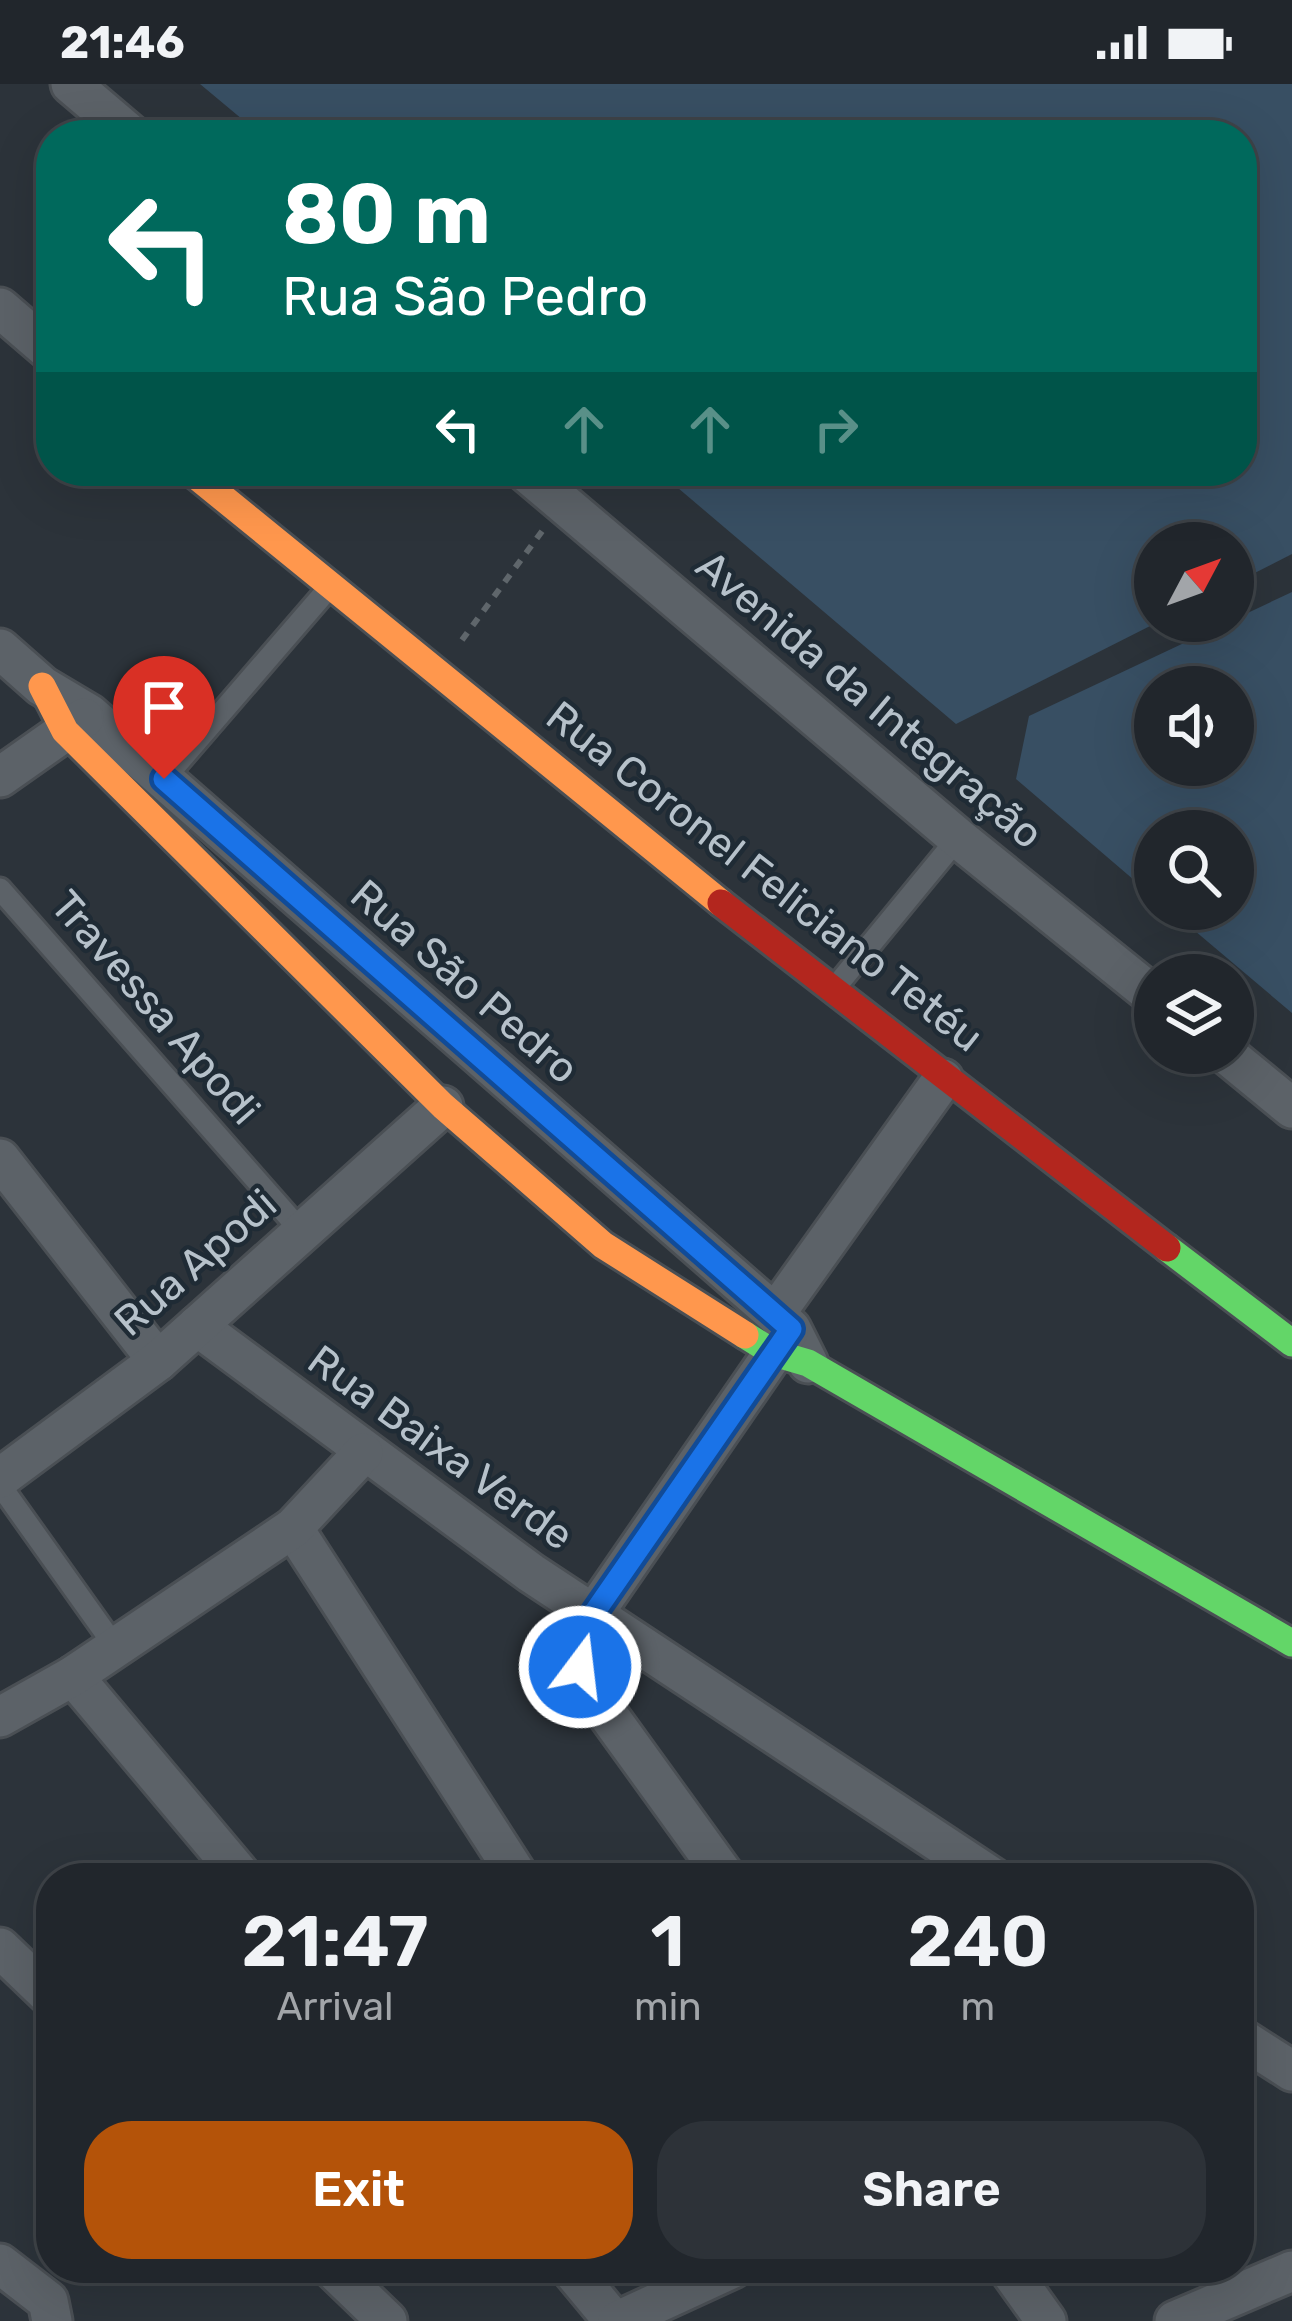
<!DOCTYPE html>
<meta charset="utf-8">
<style>
:root{--surface:#21262c;--page:#2d3238;--text:#f1f3f6;--muted:#a2a5a9;--line:#3e4348;--accent:#b45309}
body{margin:0;font-family:Rubik,sans-serif;background:var(--page);color:var(--text);height:100vh;display:flex;flex-direction:column;font-size:45px;white-space:nowrap}
*{box-sizing:border-box;margin:0}
p{font-size:39px;color:var(--muted)}
.icon{flex:none;width:66px;height:66px;fill:none;stroke:currentColor;stroke-width:2;stroke-linecap:round;stroke-linejoin:round}
.map{position:relative;flex:1;overflow:hidden}
.side{position:absolute;left:36px;top:1779px;width:1218px;height:420px;display:flex;flex-direction:column;background:var(--surface);border-radius:48px;box-shadow:0 12px 48px #0002,0 0 0 3px var(--line)}
.side>*{flex:none}
.hud{position:absolute;left:36px;top:36px;width:1221px;height:366px;border-radius:48px;box-shadow:0 12px 48px #0002,0 0 0 3px var(--line);background:#00695c;color:#fff;overflow:hidden}
.needle{width:78px;rotate:49deg}
.controls{position:absolute;left:1134px;top:438px;display:grid;gap:24px}
.controls a{display:grid;place-items:center;width:120px;height:120px;border-radius:50%;background:var(--surface);box-shadow:0 12px 48px #0002,0 0 0 3px var(--line);font-size:60px}
.pin{position:absolute;display:grid;place-items:center;width:102px;height:102px;color:#fff;margin:-123px -51px;border-radius:50% 50% 50% 0;rotate:-45deg;box-shadow:0 0 12px #0007}
.pin .icon{rotate:45deg}
.me{position:absolute;width:132px;margin:-66px;rotate:15deg;stroke-linejoin:round;filter:drop-shadow(0 0 9px #0008)}
.turn{display:flex;align-items:center;gap:42px;height:252px;padding:0 48px;font-size:54px}
.turn .icon{width:156px;height:156px;stroke-width:2.5}
.turn b{display:block;font-size:84px;line-height:102px}
.lanes{display:flex;align-items:center;height:114px;padding:0 48px;background:#0003;justify-content:center;gap:60px;direction:ltr}
.lanes .off{opacity:.35}
.eta{display:flex;justify-content:space-evenly;align-items:center;height:204px;text-align:center}
.eta b{font-size:72px;font-weight:600;line-height:84px}
.cta{display:flex;gap:24px;margin-top:auto;padding:24px 48px}
.cta a{flex:1;height:138px;border-radius:48px;background:var(--accent);color:#fff;font-size:48px;font-weight:600;line-height:138px;text-align:center}
.cta a+a{background:var(--page);color:var(--text)}
.status{display:flex;justify-content:space-between;align-items:center;height:84px;padding:0 60px;background:var(--surface);direction:ltr}
.status svg{height:33px;fill:currentColor}
.map>svg:first-child{display:block}
.water{fill:#384f63;fill-rule:evenodd}
.lines{fill:none;stroke-linecap:round;stroke-linejoin:round}
.lane-casing{stroke:#4a4f54;stroke-width:27}
.street-casing{stroke:#4a4f54;stroke-width:45}
.fast-casing{stroke:#4a4f54;stroke-width:33}
.slow-casing{stroke:#4a4f54;stroke-width:33}
.jam-casing{stroke:#4a4f54;stroke-width:33}
.path{stroke:#5f666b;stroke-width:6;stroke-dasharray:9 9;stroke-linecap:butt}
.lane{stroke:#5c6268;stroke-width:21}
.street{stroke:#5c6268;stroke-width:39}
.fast{stroke:#63d668;stroke-width:27}
.slow{stroke:#ff974d;stroke-width:27}
.jam{stroke:#b3261e;stroke-width:27}
.route-casing{stroke:#114b97;stroke-width:30}
.route{stroke:#1a73e8;stroke-width:21}
.labels{text-anchor:middle;stroke-width:9;stroke-linejoin:round;paint-order:stroke}
.street-label{font-size:42px;fill:#b6c1ca;stroke:#1f2b35}
</style>
<div class="status"><b>21:46</b><svg viewBox="0 0 49 12"><path d="M0 12V9h3v3zM5 12V6h3v6zM10 12V3h3v9zM15 12V0h3v12zM26 1h20v11H26zM47 4h2v5h-2z"/></svg></div>
<div class="map">
<svg width="1292" height="2237" viewBox="0 0 1292 2237">
<rect width="100%" height="100%" fill="#2c333a"/>
<!-- water -->
<g class="water">
<path d="M200,0H1292V470L1233,500V459H1155V537H1160L956,640L658,387H1242V51H261Z"/>
<path d="M1292,508V929L1169,825H1233V747H1155V814L1016,695L1029,632ZM1155,603H1233V681H1155Z"/>
</g>
<g class="lines">
<!-- lane casing -->
<g class="lane-casing">
<g id="lane">
<path d="M164,695L328,505"/>
<path d="M0,805L302,1148"/>
<path d="M833,906L958,754"/>
<path d="M0,1401L114,1561"/>
</g>
</g>
<!-- street casing -->
<g class="street-casing">
<g id="street">
<path d="M71,0L131,51"/>
<path d="M0,224L51,268"/>
<path d="M525,387L958,754L1155,913"/>
<path d="M0,565L42,602L89,630L775,1230L791,1245L808,1279"/>
<path d="M0,693L84,634"/>
<path d="M1225,969L1292,1024"/>
<path d="M0,1075L158,1277"/>
<path d="M775,1230L943,995"/>
<path d="M197,1242L531,1489L993,1794"/>
<path d="M0,1394L158,1277L443,1022"/>
<path d="M293,1444L519,1794"/>
<path d="M73,1592L243,1794"/>
<path d="M0,1633L73,1592L293,1444L363,1369"/>
<path d="M726,1794L593,1610C575,1576 581,1564 594,1529L788,1248"/>
<path d="M0,1864L51,1913"/>
<path d="M1239,1953L1292,1987"/>
<path d="M0,2180L48,2217L52,2237"/>
<path d="M332,2184L387,2237"/>
<path d="M570,2184L614,2237"/>
<path d="M1008,2184L1046,2237"/>
<path d="M618,2237L733,2184"/>
<path d="M1175,2237L1292,2187"/>
</g>
</g>
<!-- fast casing -->
<g class="fast-casing">
<g id="fast">
<path d="M1167,1164L1292,1259"/>
<path d="M745,1251L774,1269L808,1279L1292,1559"/>
</g>
</g>
<!-- slow casing -->
<g class="slow-casing">
<g id="slow">
<path d="M190,387L721,819"/>
<path d="M42,602L65,647L443,1022L603,1161L745,1251"/>
</g>
</g>
<!-- jam casing -->
<g class="jam-casing">
<path id="jam" d="M721,819L1167,1164"/>
</g>
<!-- path -->
<path class="path" d="M462,556L543,446"/>
<!-- lane -->
<use href="#lane" class="lane"/>
<!-- street -->
<use href="#street" class="street"/>
<!-- fast -->
<use href="#fast" class="fast"/>
<!-- slow -->
<use href="#slow" class="slow"/>
<!-- jam -->
<use href="#jam" class="jam"/>
</g>
<g class="lines">
<!-- route casing -->
<g class="route-casing">
<path id="route" d="M164,695L791,1245L594,1529L581,1564L580,1583"/>
</g>
<!-- route -->
<use href="#route" class="route"/>
</g>
<g class="labels">
<!-- street labels -->
<g class="street-label">
<text transform="translate(870 615) rotate(40)" y="15">Avenida da Integração</text>
<text transform="translate(765 792) rotate(38)" y="15">Rua Coronel Feliciano Tetéu</text>
<text transform="translate(465 897) rotate(41)" y="15">Rua São Pedro</text>
<text transform="translate(156 923) rotate(49)" y="15">Travessa Apodi</text>
<text transform="translate(195 1178) rotate(-41)" y="15">Rua Apodi</text>
<text transform="translate(441 1363) rotate(36)" y="15">Rua Baixa Verde</text>
</g>
</g>
</svg>
<div class="controls">
<a><svg class="needle" viewBox="-14 -14 28 28"><path d="M0-13l5 13h-10z" fill="#e53935"/><path d="M0 13l5-13h-10z" fill="#a2a5a9"/></svg></a>
<a><svg class="icon" aria-label="sound" viewBox="0 0 24 24"><path d="M4 9h4l5-4v14l-5-4H4zM17 9q2 3 0 6"/></svg></a>
<a><svg class="icon" aria-label="search" viewBox="0 0 24 24"><circle cx="10" cy="10" r="6"/><path d="M15 15l6 6"/></svg></a>
<a><svg class="icon" aria-label="layers" viewBox="0 0 24 24"><path d="M12 4l9 5-9 5-9-5zM3 14l9 5 9-5"/></svg></a>
</div>
<div class="pin" style="left:164px;top:695px;background:#d93025"><svg class="icon" aria-label="arrive" viewBox="0 0 24 24"><path d="M6 21V4h12l-3 4 3 4H6"/></svg></div>
<svg class="me" style="left:580px;top:1583px" viewBox="-20 -20 40 40"><circle r="17" fill="#1a73e8" stroke="#fff" stroke-width="3"/><path d="M0-11L8 9 0 5-8 9z" fill="#fff"/></svg>
<div class="hud">
<div class="turn"><svg class="icon" aria-label="left" viewBox="0 0 24 24"><path d="M17 20v-9H6M10 6l-5 5 5 5"/></svg><div><b>80 m</b>Rua São Pedro</div></div>
<div class="lanes"><svg class="icon" aria-label="left" viewBox="0 0 24 24"><path d="M17 20v-9H6M10 6l-5 5 5 5"/></svg><svg class="icon off" aria-label="ahead" viewBox="0 0 24 24"><path d="M12 20V5M6 11l6-6 6 6"/></svg><svg class="icon off" aria-label="ahead" viewBox="0 0 24 24"><path d="M12 20V5M6 11l6-6 6 6"/></svg><svg class="icon off" aria-label="right" viewBox="0 0 24 24"><path d="M7 20v-9h11M14 6l5 5-5 5"/></svg></div>
</div>
<section class="side">
<div class="eta">
<div><b>21:47</b><p>Arrival</p></div>
<div><b>1</b><p>min</p></div>
<div><b>240</b><p>m</p></div>
</div>
<div class="cta"><a>Exit</a><a>Share</a></div>
</section>
</div>
